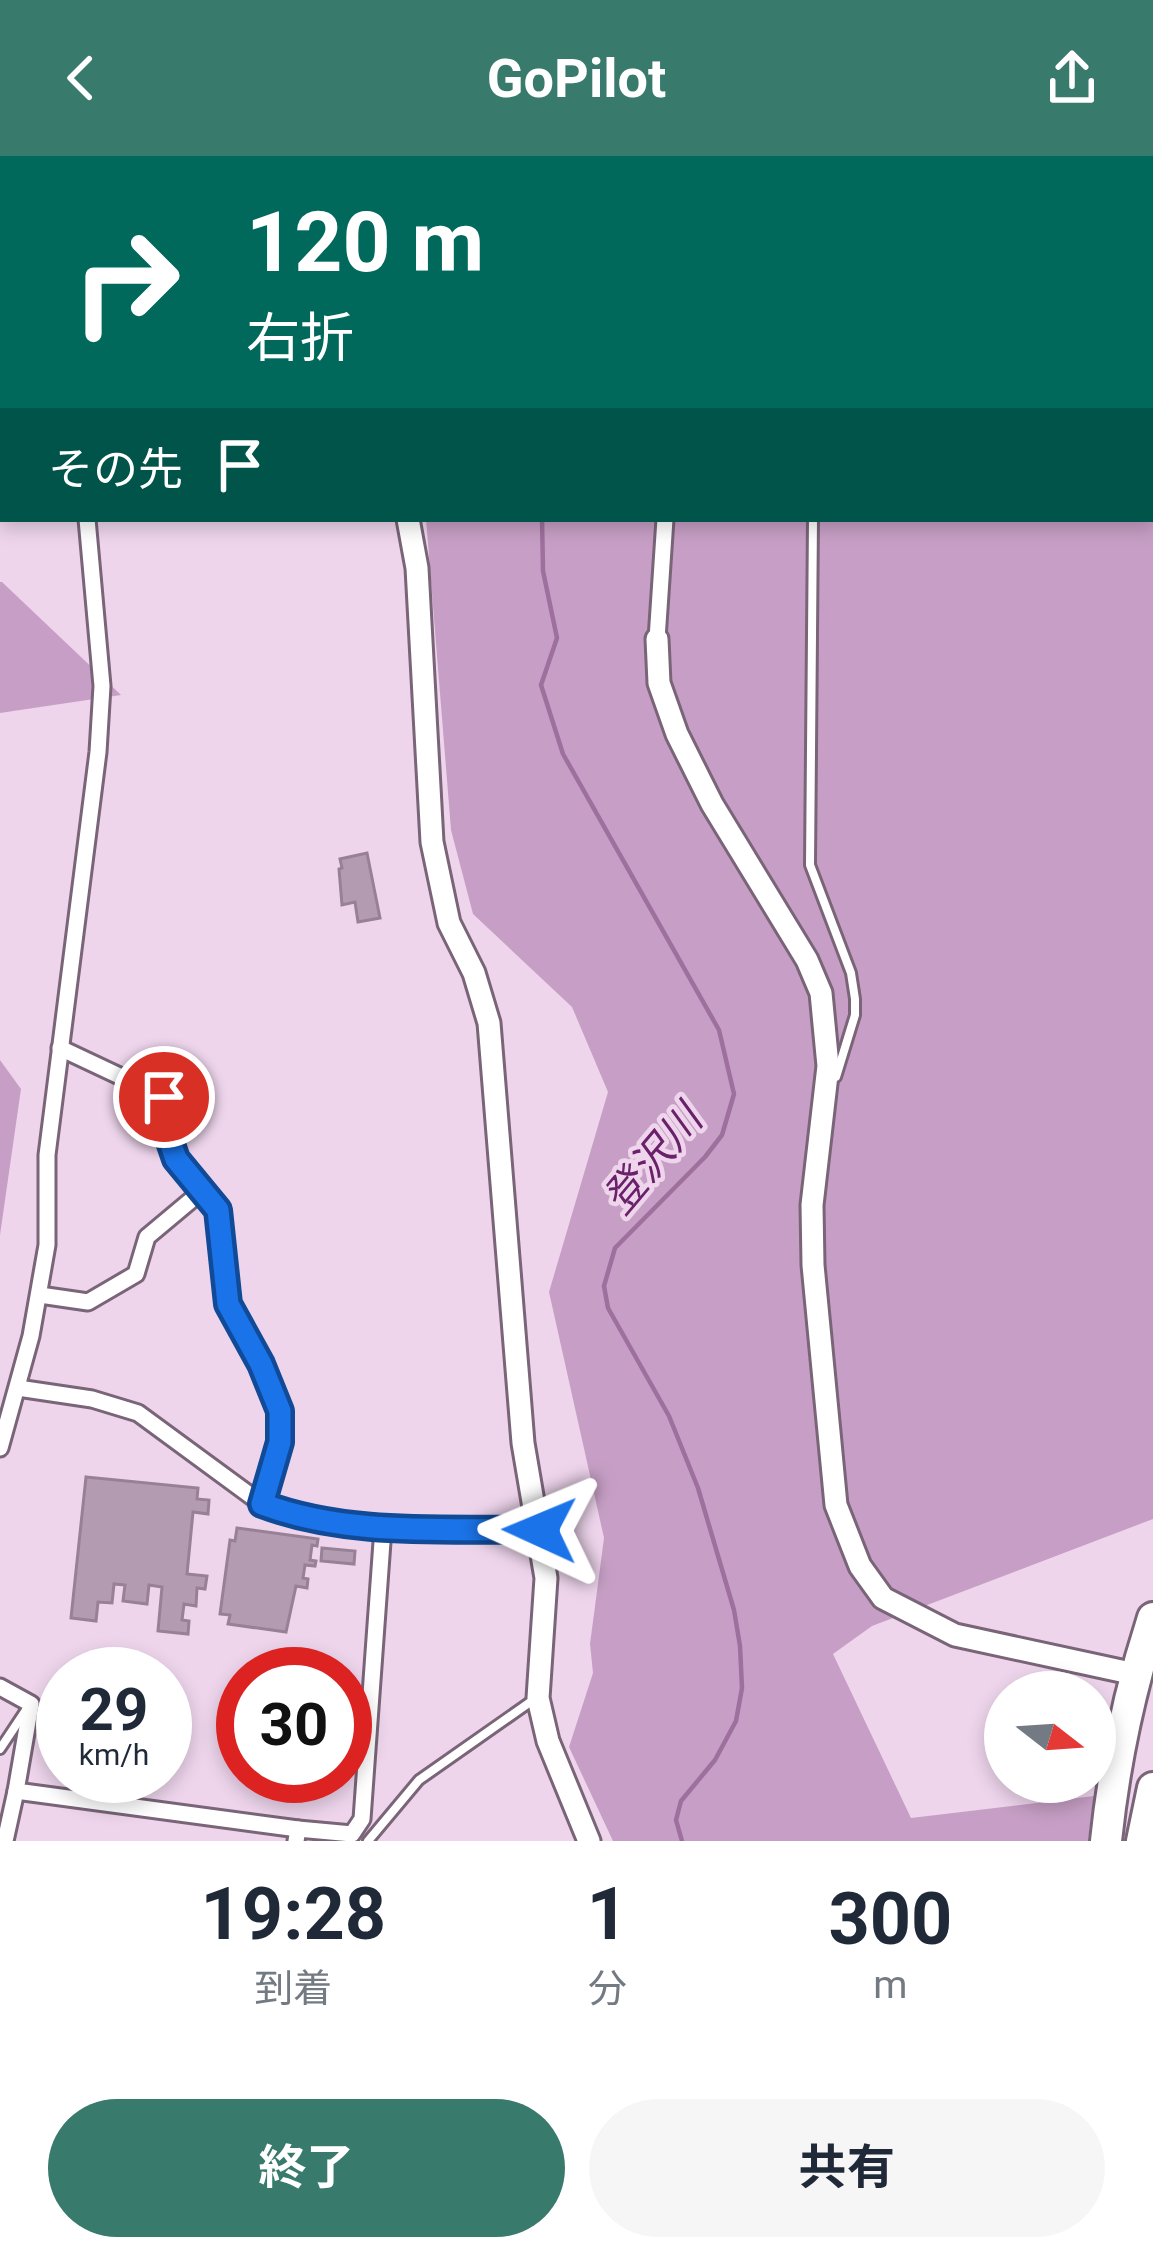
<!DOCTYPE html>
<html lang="ja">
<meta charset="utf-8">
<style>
:root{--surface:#fff;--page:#f6f6f7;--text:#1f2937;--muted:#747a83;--accent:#387a6c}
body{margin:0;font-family:Roboto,"Noto Sans JP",sans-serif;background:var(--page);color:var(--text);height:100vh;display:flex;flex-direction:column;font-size:45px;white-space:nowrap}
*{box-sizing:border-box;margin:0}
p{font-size:39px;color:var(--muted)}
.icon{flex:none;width:66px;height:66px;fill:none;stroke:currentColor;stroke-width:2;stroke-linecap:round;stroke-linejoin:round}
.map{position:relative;height:1685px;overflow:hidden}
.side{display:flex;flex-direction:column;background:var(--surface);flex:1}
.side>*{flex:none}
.banner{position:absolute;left:0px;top:0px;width:1155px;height:366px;box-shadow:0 6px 18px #0003;background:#00695c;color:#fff;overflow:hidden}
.needle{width:78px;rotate:107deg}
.controls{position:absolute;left:984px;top:1515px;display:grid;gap:24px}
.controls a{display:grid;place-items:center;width:132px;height:132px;border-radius:50%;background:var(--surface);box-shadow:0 6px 18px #0003;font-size:60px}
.speed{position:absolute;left:36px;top:1491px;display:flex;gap:24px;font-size:60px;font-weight:700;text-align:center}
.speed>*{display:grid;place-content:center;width:156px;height:156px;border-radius:50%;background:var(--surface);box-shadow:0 6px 18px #0003;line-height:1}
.speed small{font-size:30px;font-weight:400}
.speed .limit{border:18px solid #d22;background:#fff;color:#111}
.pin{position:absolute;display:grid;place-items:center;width:102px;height:102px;color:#fff;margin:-51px;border:6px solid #fff;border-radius:50%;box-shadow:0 3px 12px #0007}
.me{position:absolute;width:132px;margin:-66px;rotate:271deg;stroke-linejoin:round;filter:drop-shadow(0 0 9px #0008)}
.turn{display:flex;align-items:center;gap:42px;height:252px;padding:0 48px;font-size:54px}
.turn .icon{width:156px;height:156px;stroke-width:2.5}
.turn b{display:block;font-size:84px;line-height:102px}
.then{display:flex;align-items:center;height:114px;padding:0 48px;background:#0003;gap:24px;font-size:45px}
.eta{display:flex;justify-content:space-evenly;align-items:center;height:204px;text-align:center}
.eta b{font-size:72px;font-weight:700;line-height:84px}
.primary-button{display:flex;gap:24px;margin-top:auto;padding:24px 48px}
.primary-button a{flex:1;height:138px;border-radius:72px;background:var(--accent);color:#fff;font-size:48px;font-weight:700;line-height:138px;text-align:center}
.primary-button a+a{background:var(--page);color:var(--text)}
header{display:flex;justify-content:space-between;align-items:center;height:156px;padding:0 48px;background:var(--accent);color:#fff;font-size:54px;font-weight:700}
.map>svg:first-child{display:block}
.green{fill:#c79fc6}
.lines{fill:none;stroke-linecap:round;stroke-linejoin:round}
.stream{stroke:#9e709d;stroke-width:4.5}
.building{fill:#b39cb2;stroke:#988197;stroke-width:3}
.lane-casing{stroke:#796478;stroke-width:14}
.street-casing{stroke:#796478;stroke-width:21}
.secondary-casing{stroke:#796478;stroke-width:27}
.highway-casing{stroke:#796478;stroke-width:36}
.lane{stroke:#fff;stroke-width:8}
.street{stroke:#fff;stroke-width:15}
.secondary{stroke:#fff;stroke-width:21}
.highway{stroke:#fff;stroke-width:30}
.route-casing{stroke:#114b97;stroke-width:30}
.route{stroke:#1a73e8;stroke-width:21}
.labels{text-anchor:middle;stroke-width:9;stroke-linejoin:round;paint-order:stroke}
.water-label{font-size:42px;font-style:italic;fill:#69216a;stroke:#eed5ec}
</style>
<header><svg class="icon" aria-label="back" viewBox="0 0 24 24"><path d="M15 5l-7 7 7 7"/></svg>GoPilot<svg class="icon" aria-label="share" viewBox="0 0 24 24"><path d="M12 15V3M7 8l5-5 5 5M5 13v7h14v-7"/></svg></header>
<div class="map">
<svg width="1153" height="1685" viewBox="0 0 1153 1685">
<rect width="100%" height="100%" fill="#eed5ec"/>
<!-- green -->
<g class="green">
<path d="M217,0H1153V1363L872,1470L833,1498L911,1662L1094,1640L1088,1685H613L569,1591L593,1517L590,1488L604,1382L549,1136L608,936L572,851L473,758L451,674L426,363H1152V3Z"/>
<path d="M0,426H2L121,539L0,557Z"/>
<path d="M0,904L21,933L0,1079Z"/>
</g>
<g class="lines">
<!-- stream -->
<g class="stream">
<path d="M278,0L279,3"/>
<path d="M542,363L543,415L557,482L541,529L563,598L719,874L734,938L722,979L705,1001L615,1092L604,1130L608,1152L669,1260L698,1332L734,1454L740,1490L742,1532L736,1565L715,1604L681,1645L676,1664L682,1685"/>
</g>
</g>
<!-- building -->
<g class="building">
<path d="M367,697L380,762L358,766L355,746L342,749L339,713L342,712L340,703Z"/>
<path d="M86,1321L198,1332L197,1343L209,1344L208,1358L193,1356L187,1418L207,1420L205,1433L197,1432L196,1450L184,1448L182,1464L189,1465L188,1478L158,1475L162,1431L149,1429L147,1448L123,1445L125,1429L114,1428L112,1447L98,1446L96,1465L71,1462Z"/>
<path d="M237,1372L318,1383L317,1390L312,1389L310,1404L316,1405L315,1410L305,1409L303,1422L308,1423L307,1432L296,1430L286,1476L228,1468L230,1459L220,1458L230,1384L235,1385Z"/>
<path d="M322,1392L355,1395L354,1408L321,1405Z"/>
</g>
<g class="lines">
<!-- lane casing -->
<g class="lane-casing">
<g id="lane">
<path d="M1073,3L1077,0"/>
<path d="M813,363L810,709L851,817L855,843V859L836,921"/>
<path d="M0,1593L26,1554"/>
<path d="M368,1685L419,1624L536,1542"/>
</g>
</g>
<!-- street casing -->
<g class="street-casing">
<g id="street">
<path d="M479,0L482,3"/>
<path d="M174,3L177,0"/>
<path d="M657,483L665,363"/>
<path d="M60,892L164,941L165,971L176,1003L218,1054L228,1148L261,1207L280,1255V1285L262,1348"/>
<path d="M40,1139L88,1146L136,1118L147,1081L202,1035"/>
<path d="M18,1232L92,1243L138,1257L262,1348L291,1359L383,1372"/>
<path d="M0,1292L31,1180L47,1089V999L98,596L102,530L87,363"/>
<path d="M0,1531L31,1548L16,1635L298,1673"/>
<path d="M5,1685L16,1635"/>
<path d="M296,1685L298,1673L352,1678L362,1663L383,1372L540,1374"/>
</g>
</g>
<!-- secondary casing -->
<g class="secondary-casing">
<g id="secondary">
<path d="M192,0L193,3"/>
<path d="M408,363L417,412L432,686L449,767L474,817L489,867L523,1287L546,1422L538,1542L548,1585L589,1685"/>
<path d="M657,483L659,527L677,578L712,648L807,804L821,837L828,910L812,1049L813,1109L836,1349L860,1410L883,1442L955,1479L1135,1518"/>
</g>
</g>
<!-- highway casing -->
<g class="highway-casing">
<g id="highway">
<path d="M1106,1685C1114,1608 1129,1536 1153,1462"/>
<path d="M1142,1685L1153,1632"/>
</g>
</g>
<!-- lane -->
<use href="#lane" class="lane"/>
<!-- street -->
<use href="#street" class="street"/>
<!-- secondary -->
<use href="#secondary" class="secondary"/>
<!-- highway -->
<use href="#highway" class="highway"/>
</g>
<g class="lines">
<!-- route casing -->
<g class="route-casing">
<path id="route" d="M164,941L165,971L176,1003L218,1054L228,1148L261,1208L280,1255V1286L262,1348C349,1381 448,1372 540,1374"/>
</g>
<!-- route -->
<use href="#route" class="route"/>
</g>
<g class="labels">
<!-- water labels -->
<g class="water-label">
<text transform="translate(652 1003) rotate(-50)" y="15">登沢川</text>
</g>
</g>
</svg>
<div class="controls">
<a><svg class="needle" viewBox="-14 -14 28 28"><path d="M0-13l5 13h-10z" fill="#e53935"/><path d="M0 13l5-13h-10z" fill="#747a83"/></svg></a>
</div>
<div class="speed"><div>29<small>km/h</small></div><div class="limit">30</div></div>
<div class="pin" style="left:164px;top:941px;background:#d93025"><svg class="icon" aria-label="arrive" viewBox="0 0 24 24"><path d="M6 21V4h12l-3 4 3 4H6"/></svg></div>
<svg class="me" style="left:540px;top:1374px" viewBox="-20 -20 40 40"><path d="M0-17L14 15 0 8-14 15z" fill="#1a73e8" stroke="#fff" stroke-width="4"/></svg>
<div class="banner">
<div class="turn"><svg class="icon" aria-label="right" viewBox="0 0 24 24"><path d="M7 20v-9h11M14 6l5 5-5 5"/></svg><div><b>120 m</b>右折</div></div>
<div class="then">その先<svg class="icon" aria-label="arrive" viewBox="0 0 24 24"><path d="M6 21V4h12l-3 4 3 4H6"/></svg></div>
</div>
</div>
<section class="side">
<div class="eta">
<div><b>19:28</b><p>到着</p></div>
<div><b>1</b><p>分</p></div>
<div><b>300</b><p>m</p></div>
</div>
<div class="primary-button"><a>終了</a><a>共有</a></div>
</section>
